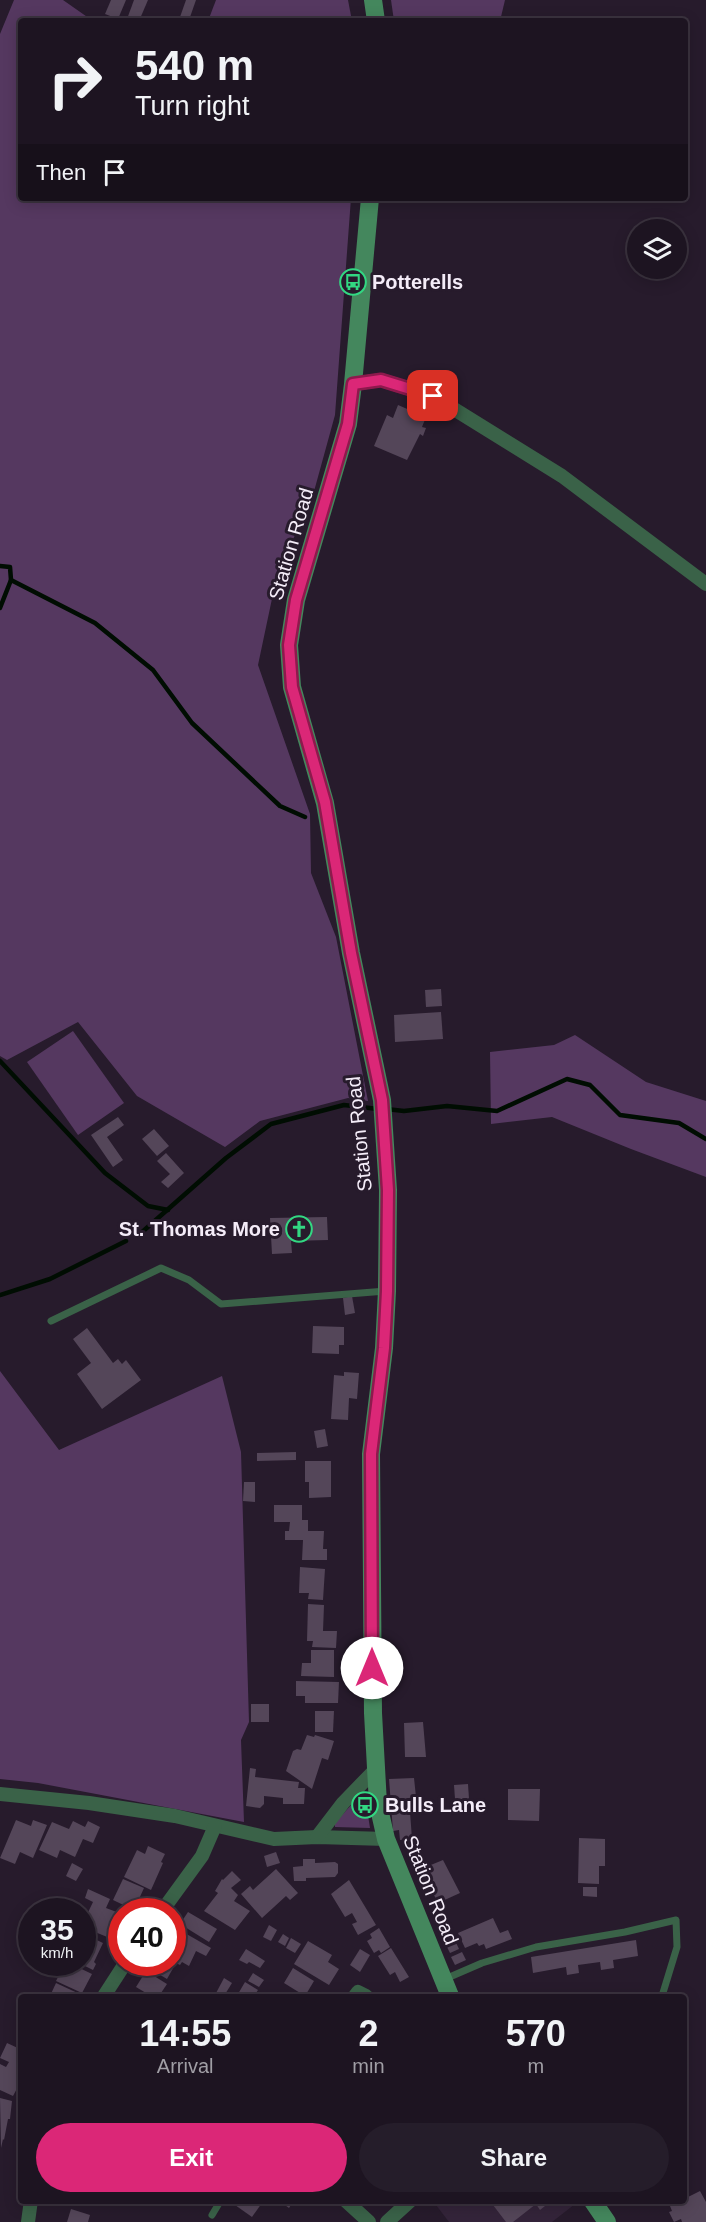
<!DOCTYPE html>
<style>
:root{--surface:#1d1421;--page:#251d2a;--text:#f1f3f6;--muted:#a09ea5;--line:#3b333f;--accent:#db2777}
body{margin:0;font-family:Arial,sans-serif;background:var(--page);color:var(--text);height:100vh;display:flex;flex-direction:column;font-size:22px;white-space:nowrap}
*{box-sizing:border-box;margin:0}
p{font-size:20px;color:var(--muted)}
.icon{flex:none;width:33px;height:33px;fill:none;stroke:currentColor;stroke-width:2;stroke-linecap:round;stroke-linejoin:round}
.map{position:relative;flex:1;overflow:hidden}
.side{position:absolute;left:18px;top:1994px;width:669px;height:210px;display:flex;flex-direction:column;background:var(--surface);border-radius:6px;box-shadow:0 3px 15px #0003,0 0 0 2px var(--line)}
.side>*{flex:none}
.top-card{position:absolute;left:18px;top:18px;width:670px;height:183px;border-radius:6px;box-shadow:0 3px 15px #0003,0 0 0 2px var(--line);background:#1d1421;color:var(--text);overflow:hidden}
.controls{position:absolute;left:627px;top:219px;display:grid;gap:12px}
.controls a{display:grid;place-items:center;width:60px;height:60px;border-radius:50%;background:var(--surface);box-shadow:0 3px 15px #0003,0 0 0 2px var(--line);font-size:30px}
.speed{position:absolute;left:18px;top:1898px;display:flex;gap:12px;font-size:30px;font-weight:700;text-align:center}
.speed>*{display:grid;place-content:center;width:78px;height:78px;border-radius:50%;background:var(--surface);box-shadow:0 3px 15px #0003,0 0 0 2px var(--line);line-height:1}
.speed small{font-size:15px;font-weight:400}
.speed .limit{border:9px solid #d22;background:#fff;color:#111}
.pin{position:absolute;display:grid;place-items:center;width:51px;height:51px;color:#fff;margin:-26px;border-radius:12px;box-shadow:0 3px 9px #0006}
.me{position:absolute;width:66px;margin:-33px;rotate:0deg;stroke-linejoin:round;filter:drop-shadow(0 0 4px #0008)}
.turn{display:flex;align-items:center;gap:21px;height:126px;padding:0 18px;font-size:27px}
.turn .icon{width:78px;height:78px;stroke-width:2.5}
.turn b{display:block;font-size:42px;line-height:51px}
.then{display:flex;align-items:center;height:57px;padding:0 18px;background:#0003;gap:12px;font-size:22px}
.eta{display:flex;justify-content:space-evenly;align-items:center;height:102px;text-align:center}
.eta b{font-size:36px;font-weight:700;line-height:42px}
.cta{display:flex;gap:12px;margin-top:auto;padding:12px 18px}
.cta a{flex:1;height:69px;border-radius:36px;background:var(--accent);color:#fff;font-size:24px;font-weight:700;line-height:69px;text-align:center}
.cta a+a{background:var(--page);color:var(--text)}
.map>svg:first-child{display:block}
.built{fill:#34243a}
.green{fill:#553860}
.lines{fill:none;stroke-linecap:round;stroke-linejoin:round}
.stream{stroke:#000d02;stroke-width:4.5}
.building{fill:#544659}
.lane{stroke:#3a6248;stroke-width:7}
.street{stroke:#3a6248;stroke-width:14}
.secondary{stroke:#44875d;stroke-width:18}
.route-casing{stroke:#8e194d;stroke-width:15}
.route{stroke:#db2777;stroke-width:10}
.labels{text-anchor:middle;stroke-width:6;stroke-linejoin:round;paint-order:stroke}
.poi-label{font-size:20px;font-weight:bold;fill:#f4ecf8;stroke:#271b2c;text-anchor:start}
.street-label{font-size:20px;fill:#f4ecf8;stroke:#271b2c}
</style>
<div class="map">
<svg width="706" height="2222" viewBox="0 0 706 2222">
<rect width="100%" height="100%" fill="#271b2c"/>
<!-- built -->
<path class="built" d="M572,2200L575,2204L552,2222H449L433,2201Z"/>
<!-- green -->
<g class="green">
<path d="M14,0H63L93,21H21V198H351L335,415L313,495L277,575L258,665L310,814L311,873L336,937L368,1101L348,1098L260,1121L225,1147L137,1096L78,1022L7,1060L0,1056V34Z"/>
<path d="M216,0H348L352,21H208Z"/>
<path d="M391,0H505L500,21H394Z"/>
<path d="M73,1031L124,1103L78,1135L27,1062Z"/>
<path d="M575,1035L646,1082L706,1101V1177L631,1149L552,1117L491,1124L490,1052L554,1045Z"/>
<path d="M0,1371L59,1450L222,1376L241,1452L249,1722L241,1740L244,1822L38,1783L0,1779Z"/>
<path d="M361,1794L365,1799L361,1800L363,1810L367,1809L370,1828L335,1827V1823Z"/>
</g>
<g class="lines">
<!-- stream -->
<g class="stream">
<path d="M0,566L10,567L11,580L0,608"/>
<path d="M11,580L95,623L153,670L192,723L280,806L305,817"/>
<path d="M0,1061L105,1173L148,1206L168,1210"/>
<path d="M386,1109L404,1111L447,1106L497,1111L567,1079L590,1085L620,1115L679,1123L706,1139"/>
<path d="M141,1233L226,1158L271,1124L344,1105L378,1109"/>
<path d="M0,1295L50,1279L126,1241"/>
</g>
</g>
<!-- building -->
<g class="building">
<path d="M111,0H126L118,19L105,14Z"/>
<path d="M134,0H148L139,21L127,19Z"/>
<path d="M186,0H196L189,20L180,17Z"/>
<path d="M398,405L426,417L422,427L426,428L423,436L420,434L407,460L374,446L387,415L393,418Z"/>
<path d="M441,989L442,1006L426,1007L425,990Z"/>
<path d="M441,1012L443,1039L395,1042L394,1015Z"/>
<path d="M118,1117L124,1125L107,1137L123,1160L113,1167L91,1135Z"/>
<path d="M154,1129L169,1146L157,1156L142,1139Z"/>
<path d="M166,1153L184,1173L168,1188L161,1182L170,1174L157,1161Z"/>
<path d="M327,1217L328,1240L291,1241L292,1253L272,1254L270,1218Z"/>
<path d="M352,1296L355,1313L345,1315L343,1298Z"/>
<path d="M313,1326L344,1327V1345H339V1354L312,1353Z"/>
<path d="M87,1328L113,1363L118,1359L122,1364L126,1360L141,1380L102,1409L77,1374L91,1363L73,1339Z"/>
<path d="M344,1372L359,1373L357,1399L349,1398L348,1420L331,1419L334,1375L344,1376Z"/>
<path d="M325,1429L328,1446L317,1448L314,1431Z"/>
<path d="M296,1452V1460L257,1461V1453Z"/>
<path d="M305,1461H331V1497L309,1498V1482H305Z"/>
<path d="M244,1482H255V1502L243,1501Z"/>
<path d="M274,1505H302V1520H308V1531H324L323,1549H327V1560H302L303,1540H285V1531H289L290,1522H274Z"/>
<path d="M300,1567L325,1569L323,1600L308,1599L309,1593H299Z"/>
<path d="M308,1604L324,1605L323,1631H337L336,1648L312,1647L313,1641H307Z"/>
<path d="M311,1650H334V1677L301,1676L302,1663H311Z"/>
<path d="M296,1681L339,1682L338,1703H305V1696H296Z"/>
<rect x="251" y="1704" width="18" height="18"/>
<path d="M315,1711H334L333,1732H315Z"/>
<path d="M423,1722L426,1757H405L404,1723Z"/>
<path d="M307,1735L314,1737L315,1735L334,1741L328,1760L322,1758L312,1789L286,1771L293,1751L297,1749L301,1750Z"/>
<path d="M250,1768L256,1769L255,1777L299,1782L298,1788H305L304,1804H283V1798L264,1796V1804L260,1808L246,1806Z"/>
<path d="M414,1778L416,1797L409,1798L412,1839L400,1840L399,1830L393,1831L389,1779Z"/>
<path d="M468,1784L469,1799H455L454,1785Z"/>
<path d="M508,1789H540L539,1821L508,1820Z"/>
<path d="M16,1820L31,1826L33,1820L47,1825L33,1858L20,1852L15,1864L0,1858Z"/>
<path d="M73,1821L85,1827L88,1821L100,1827L93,1843L83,1839L75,1857L60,1850L57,1858L39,1850L52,1822L69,1829Z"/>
<path d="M579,1838L605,1839V1866H599V1884L578,1883Z"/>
<path d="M148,1846L165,1854L161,1862L163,1863L151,1890L124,1877L137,1850L145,1854Z"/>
<path d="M276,1852L280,1863L267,1867L264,1856Z"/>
<path d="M303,1859H315V1863L335,1862L338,1864V1873L335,1877L306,1878V1881H294L293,1867L303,1866Z"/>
<path d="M443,1860L460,1893L438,1903L421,1869Z"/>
<path d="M72,1863L83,1869L76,1881L66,1876Z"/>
<path d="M276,1869L298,1893L290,1900L286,1896L262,1918L241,1894L250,1886L253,1890Z"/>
<path d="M232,1871L241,1880L231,1888L238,1895L234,1901L250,1911L235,1930L204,1911L218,1893L215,1891L222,1879L223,1880Z"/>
<path d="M123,1879L144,1888L134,1910L113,1900Z"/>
<path d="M349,1880L376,1925L358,1935L352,1924L357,1922L352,1913L345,1917L331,1894Z"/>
<path d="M583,1887H597V1897L583,1896Z"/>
<path d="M88,1889L110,1899L106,1908L122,1914L112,1939L95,1932L94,1936L82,1931V1925L93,1902L85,1898Z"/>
<path d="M188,1912L217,1929L209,1942L180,1924Z"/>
<path d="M493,1918L500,1933L508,1930L512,1939L486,1949L484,1944L479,1946L477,1943L465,1948L458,1933Z"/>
<path d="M269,1925L277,1930L271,1941L263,1937Z"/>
<path d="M176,1928L211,1948L206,1956L196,1951L189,1966L182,1962L180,1965L176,1963L167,1979L145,1966L148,1962H172V1934Z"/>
<path d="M379,1928L390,1947L381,1953L379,1950L374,1953L367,1941L372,1938L370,1934Z"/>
<path d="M82,1933L103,1943L94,1962L96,1964L93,1970L77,1962H82Z"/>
<path d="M283,1934L289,1938L285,1946L278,1942Z"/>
<path d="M452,1934L459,1949L450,1953L443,1939Z"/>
<path d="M291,1938L301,1944L295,1953L286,1948Z"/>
<path d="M636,1940L638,1956L613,1960L614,1968L601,1970L600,1962L578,1965L579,1973L567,1975L566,1967L533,1973L531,1957Z"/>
<path d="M308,1941L332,1955L328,1962L339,1969L329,1985L294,1964Z"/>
<path d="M391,1948L409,1977L400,1982L395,1972L390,1975L378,1956Z"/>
<path d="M246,1949L265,1961L260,1968L249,1962L247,1964L239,1960Z"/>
<path d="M360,1949L370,1955L360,1972L350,1965Z"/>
<path d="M462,1952L466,1960L455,1965L451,1957Z"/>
<path d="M60,1962H67L92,1974L82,1993L56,1981L63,1967L59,1965Z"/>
<path d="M293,1968L314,1981L305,1996L284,1983Z"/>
<path d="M146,1971L167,1984L159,1996H151L136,1987Z"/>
<path d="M253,1973L264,1980L259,1987L248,1981Z"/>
<path d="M224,1978L232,1983L224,1996H218L215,1995Z"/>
<path d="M245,1982L258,1990L254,1996H242L238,1994Z"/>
<path d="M56,1983L84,1996H50Z"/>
<path d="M7,2043L20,2049L17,2055L21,2057V2081L13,2096L0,2090V2064L6,2067L9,2062L0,2058Z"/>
<path d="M0,2098L12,2101L10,2119H8L4,2140L3,2139L1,2148Z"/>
<path d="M700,2191L706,2202V2222H682L681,2219L674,2222L669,2212L672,2211L670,2206Z"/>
<path d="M239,2200H264L252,2217L235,2205Z"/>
<path d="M278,2200H294L289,2208Z"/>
<path d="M499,2200H548L550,2202L540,2210L536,2204L513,2222H506L493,2205Z"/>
<path d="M71,2209L90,2215L88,2222H67Z"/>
</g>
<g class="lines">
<!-- lane -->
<g class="lane">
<path d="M51,1321L161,1268L189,1280L221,1304L386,1291"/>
<path d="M445,1979L482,1963L536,1947L625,1932L676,1920L677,1947L662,1996"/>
<path d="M212,2215L221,2200"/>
</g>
<!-- street -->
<g class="street">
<path d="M353,384L381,380L433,396L562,476L706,584"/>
<path d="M0,1794L89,1803L175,1816L274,1839L317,1837L386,1839"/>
<path d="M317,1837L343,1803L375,1770"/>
<path d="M162,1911L202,1856L215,1826"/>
<path d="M104,1996L126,1962"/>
<path d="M355,1996L358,1992L366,1996"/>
<path d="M345,2200L369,2222"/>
<path d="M28,2222L31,2200"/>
<path d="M387,2222L411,2200"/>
</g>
<!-- secondary -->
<g class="secondary">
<path d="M373,0L376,21"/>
<path d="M370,198L353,384L348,424L296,600L289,645L292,687L325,803L351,953L382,1100L388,1190L387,1291L384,1348L371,1454L373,1713L378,1804L386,1839L450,1996"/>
<path d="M592,2200L607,2222"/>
</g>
</g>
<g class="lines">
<!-- route casing -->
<g class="route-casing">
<path id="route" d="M372,1668L371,1454L384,1348L387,1291L388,1190L382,1100L351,953L325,802L292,687L289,645L296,600L348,424L353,384L381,380L433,396"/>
</g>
<!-- route -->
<use href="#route" class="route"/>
</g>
<!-- icons -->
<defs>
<g id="bus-ring" transform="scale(1.35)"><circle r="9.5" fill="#271b2c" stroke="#32d882" stroke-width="1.5"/><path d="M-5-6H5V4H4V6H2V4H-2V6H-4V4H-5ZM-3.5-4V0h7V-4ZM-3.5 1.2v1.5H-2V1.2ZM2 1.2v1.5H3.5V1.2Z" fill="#32d882"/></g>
<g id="church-ring" transform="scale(1.35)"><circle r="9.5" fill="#271b2c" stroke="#32d882" stroke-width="1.5"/><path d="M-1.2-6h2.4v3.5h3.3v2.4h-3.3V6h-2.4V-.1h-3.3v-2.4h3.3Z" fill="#32d882"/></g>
</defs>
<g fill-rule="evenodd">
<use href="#bus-ring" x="353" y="282"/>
<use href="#church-ring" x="299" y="1229"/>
<use href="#bus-ring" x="365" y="1805"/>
</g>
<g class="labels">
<!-- poi labels -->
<g class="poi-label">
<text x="372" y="289">Potterells</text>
<text x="280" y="1236" text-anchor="end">St. Thomas More</text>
<text x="385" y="1812">Bulls Lane</text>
</g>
<!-- street labels -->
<g class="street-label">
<text transform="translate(291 544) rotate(-74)" y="7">Station Road</text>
<text transform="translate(359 1134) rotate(-96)" y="7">Station Road</text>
<text transform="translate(431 1890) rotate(68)" y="7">Station Road</text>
</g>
</g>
</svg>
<div class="controls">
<a><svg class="icon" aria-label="layers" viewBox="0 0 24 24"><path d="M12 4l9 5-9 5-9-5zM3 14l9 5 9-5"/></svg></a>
</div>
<div class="speed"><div>35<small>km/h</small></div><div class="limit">40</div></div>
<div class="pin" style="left:433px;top:396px;background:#d93025"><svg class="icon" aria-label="arrive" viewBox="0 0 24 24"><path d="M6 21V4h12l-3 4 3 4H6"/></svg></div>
<svg class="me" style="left:372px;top:1668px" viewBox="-20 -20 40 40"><circle r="19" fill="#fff"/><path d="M0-13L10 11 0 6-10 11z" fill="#db2777"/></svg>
<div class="top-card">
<div class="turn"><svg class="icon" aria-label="right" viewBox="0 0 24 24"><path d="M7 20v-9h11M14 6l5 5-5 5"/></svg><div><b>540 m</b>Turn right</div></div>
<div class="then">Then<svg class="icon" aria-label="arrive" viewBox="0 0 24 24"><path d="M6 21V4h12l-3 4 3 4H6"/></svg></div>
</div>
<section class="side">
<div class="eta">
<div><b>14:55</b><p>Arrival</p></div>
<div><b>2</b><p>min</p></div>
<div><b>570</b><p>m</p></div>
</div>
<div class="cta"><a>Exit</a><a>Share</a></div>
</section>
</div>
